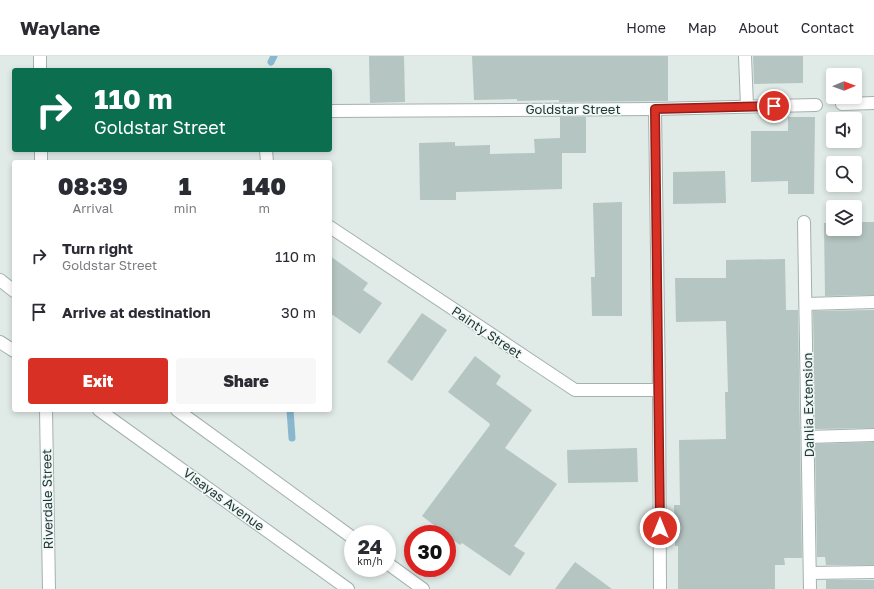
<!DOCTYPE html>
<style>
:root{--surface:#fff;--page:#f7f7f7;--text:#2b2b33;--muted:#7c7c81;--line:#e1e1e2;--accent:#d93025}
body{margin:0;font-family:"Golos Text",sans-serif;background:var(--page);color:var(--text);height:100vh;display:flex;flex-direction:column;font-size:15px;white-space:nowrap}
*{box-sizing:border-box;margin:0}
p{font-size:13px;color:var(--muted)}
.icon{flex:none;width:22px;height:22px;fill:none;stroke:currentColor;stroke-width:2;stroke-linecap:round;stroke-linejoin:round}
.map{position:relative;flex:1;overflow:hidden}
.details{position:absolute;left:12px;top:104px;width:320px;height:252px;display:flex;flex-direction:column;background:var(--surface);border-radius:4px;box-shadow:0 2px 6px #0003}
.details>*{flex:none}
.banner{position:absolute;left:12px;top:12px;width:320px;height:84px;border-radius:4px;box-shadow:0 2px 6px #0003;background:#0b6e4f;color:#fff;overflow:hidden}
.needle{width:26px;rotate:89deg}
.fabs{position:absolute;left:826px;top:12px;display:grid;gap:8px}
.fabs a{display:grid;place-items:center;width:36px;height:36px;border-radius:4px;background:var(--surface);box-shadow:0 2px 6px #0003;font-size:20px}
.speed{position:absolute;left:344px;top:469px;display:flex;gap:8px;font-size:20px;font-weight:700;text-align:center}
.speed>*{display:grid;place-content:center;width:52px;height:52px;border-radius:50%;background:var(--surface);box-shadow:0 2px 6px #0003;line-height:1}
.speed small{font-size:10px;font-weight:400}
.speed .limit{border:6px solid #d22;background:#fff;color:#111}
.pin{position:absolute;display:grid;place-items:center;width:34px;height:34px;color:#fff;margin:-17px;border:2px solid #fff;border-radius:50%;box-shadow:0 1px 4px #0007}
.me{position:absolute;width:44px;margin:-22px;rotate:0deg;stroke-linejoin:round;filter:drop-shadow(0 0 3px #0008)}
.turn{display:flex;align-items:center;gap:14px;height:84px;padding:0 16px;font-size:18px}
.turn .icon{width:52px;height:52px;stroke-width:2.5}
.turn b{display:block;font-size:28px;line-height:34px}
.eta{display:flex;justify-content:space-evenly;align-items:center;height:68px;text-align:center}
.eta b{font-size:24px;font-weight:800;line-height:28px}
.cta{display:flex;gap:8px;margin-top:auto;padding:8px 16px}
.cta a{flex:1;height:46px;border-radius:4px;background:var(--accent);color:#fff;font-size:16px;font-weight:800;line-height:46px;text-align:center}
.cta a+a{background:var(--page);color:var(--text)}
ul{padding:0;list-style:none}
li{display:flex;align-items:center;gap:12px;height:56px;padding:0 16px}
li div{flex:1}
li b{display:block;font-size:15px}
li em{font-style:normal}
header{display:flex;align-items:center;gap:24px;box-sizing:border-box;height:56px;padding:0 20px;background:var(--surface);border-bottom:1px solid var(--line)}
header strong{font-size:19px}
nav{display:flex;gap:22px;margin-inline-start:auto;font-size:14px}
.map>svg:first-child{display:block}
.lines{fill:none;stroke-linecap:round;stroke-linejoin:round}
.stream{stroke:#89b7ce;stroke-width:7}
.building{fill:#b5c5c1}
.minor-casing{stroke:#a3b2af;stroke-width:14}
.minor{stroke:#fff;stroke-width:12}
.route-casing{stroke:#8d1f18;stroke-width:10}
.route{stroke:#d93025;stroke-width:7}
.labels{text-anchor:middle;stroke-width:3;stroke-linejoin:round;paint-order:stroke}
.street-label{font-size:13px;fill:#213a38;stroke:#f0f7f5}
</style>
<header>
<strong>Waylane</strong>
<nav><a>Home</a><a>Map</a><a>About</a><a>Contact</a></nav>
</header>
<div class="map">
<svg width="874" height="533" viewBox="0 0 874 533">
<rect width="100%" height="100%" fill="#e0eae7"/>
<g class="lines">
<!-- stream -->
<g class="stream">
<path d="M271,6L274,0"/>
<path d="M290,354L292,382"/>
</g>
</g>
<!-- building -->
<g class="building">
<path d="M369,0H404L405,46L370,47Z"/>
<path d="M472,0H668V45L559,46V44L517,45V43L474,44Z"/>
<path d="M753,0H803V27L754,28Z"/>
<path d="M560,61H586V97H562V133L456,136V144H420L419,87L455,86V90L490,89V98L535,97L534,83L560,82Z"/>
<path d="M788,61H815L814,138H788V125L751,126V75H788Z"/>
<path d="M725,115L726,147L673,148V116Z"/>
<path d="M622,146V260H592L591,221H595L593,147Z"/>
<path d="M855,166H874V239L825,240L824,167H833V173H855Z"/>
<path d="M330,200L368,227L363,234L382,247L360,278L330,257Z"/>
<path d="M785,203L786,254H798L802,502H784L785,509H775V533H678V490H675L674,449H680L679,384L726,383L725,336H728L726,265L676,266L675,222H726V204Z"/>
<path d="M874,254V372L815,373L813,255Z"/>
<path d="M422,257L447,274L412,325L387,306Z"/>
<path d="M475,300L501,320L496,328L532,354L505,392L557,428L514,490L525,497L510,520L462,487L460,489L422,460L490,369L489,367L448,336Z"/>
<path d="M874,386V509H826L825,501H817L815,388Z"/>
<path d="M637,392L638,426L568,427L567,394Z"/>
<path d="M575,506L612,533H555Z"/>
<rect x="826" y="524" width="48" height="9"/>
</g>
<g class="lines">
<!-- minor casing -->
<g class="minor-casing">
<g id="minor">
<path d="M40,0V14"/>
<path d="M745,0L747,50"/>
<path d="M842,48L874,47"/>
<path d="M655,53L659,334L660,533"/>
<path d="M330,55L655,53L816,49"/>
<path d="M41,94V106"/>
<path d="M266,94L267,106"/>
<path d="M804,166L810,533"/>
<path d="M330,171L575,334H659"/>
<path d="M0,224L14,235"/>
<path d="M806,248L874,246"/>
<path d="M0,286L14,295"/>
<path d="M46,354L49,533"/>
<path d="M99,354L348,533"/>
<path d="M177,354L353,482"/>
<path d="M808,381L874,379"/>
<path d="M387,507L423,533"/>
<path d="M810,517L874,516"/>
</g>
</g>
<!-- minor -->
<use href="#minor" class="minor"/>
</g>
<g class="lines">
<!-- route casing -->
<g class="route-casing">
<path id="route" d="M660,472L655,53L774,50"/>
</g>
<!-- route -->
<use href="#route" class="route"/>
</g>
<g class="labels">
<!-- street labels -->
<g class="street-label">
<text x="573" y="58">Goldstar Street</text>
<text transform="translate(487 276) rotate(34)" y="5">Painty Street</text>
<text transform="translate(808 349) rotate(-91)" y="5">Dahlia Extension</text>
<text transform="translate(47 443) rotate(-91)" y="5">Riverdale Street</text>
<text transform="translate(224 443) rotate(36)" y="5">Visayas Avenue</text>
</g>
</g>
</svg>
<div class="fabs">
<a><svg class="needle" viewBox="-14 -14 28 28"><path d="M0-13l5 13h-10z" fill="#e53935"/><path d="M0 13l5-13h-10z" fill="#7c7c81"/></svg></a>
<a><svg class="icon" aria-label="sound" viewBox="0 0 24 24"><path d="M4 9h4l5-4v14l-5-4H4zM17 9q2 3 0 6"/></svg></a>
<a><svg class="icon" aria-label="search" viewBox="0 0 24 24"><circle cx="10" cy="10" r="6"/><path d="M15 15l6 6"/></svg></a>
<a><svg class="icon" aria-label="layers" viewBox="0 0 24 24"><path d="M12 4l9 5-9 5-9-5zM3 14l9 5 9-5"/></svg></a>
</div>
<div class="speed"><div>24<small>km/h</small></div><div class="limit">30</div></div>
<div class="pin" style="left:774px;top:50px;background:#d93025"><svg class="icon" aria-label="arrive" viewBox="0 0 24 24"><path d="M6 21V4h12l-3 4 3 4H6"/></svg></div>
<svg class="me" style="left:660px;top:472px" viewBox="-20 -20 40 40"><circle r="17" fill="#d93025" stroke="#fff" stroke-width="3"/><path d="M0-11L8 9 0 5-8 9z" fill="#fff"/></svg>
<div class="banner">
<div class="turn"><svg class="icon" aria-label="right" viewBox="0 0 24 24"><path d="M7 20v-9h11M14 6l5 5-5 5"/></svg><div><b>110 m</b>Goldstar Street</div></div>
</div>
<section class="details">
<div class="eta">
<div><b>08:39</b><p>Arrival</p></div>
<div><b>1</b><p>min</p></div>
<div><b>140</b><p>m</p></div>
</div>
<ul>
<li><svg class="icon" aria-label="right" viewBox="0 0 24 24"><path d="M7 20v-9h11M14 6l5 5-5 5"/></svg><div><b>Turn right</b><p>Goldstar Street</p></div><em>110 m</em></li>
<li><svg class="icon" aria-label="arrive" viewBox="0 0 24 24"><path d="M6 21V4h12l-3 4 3 4H6"/></svg><div><b>Arrive at destination</b></div><em>30 m</em></li>
</ul>
<div class="cta"><a>Exit</a><a>Share</a></div>
</section>
</div>
